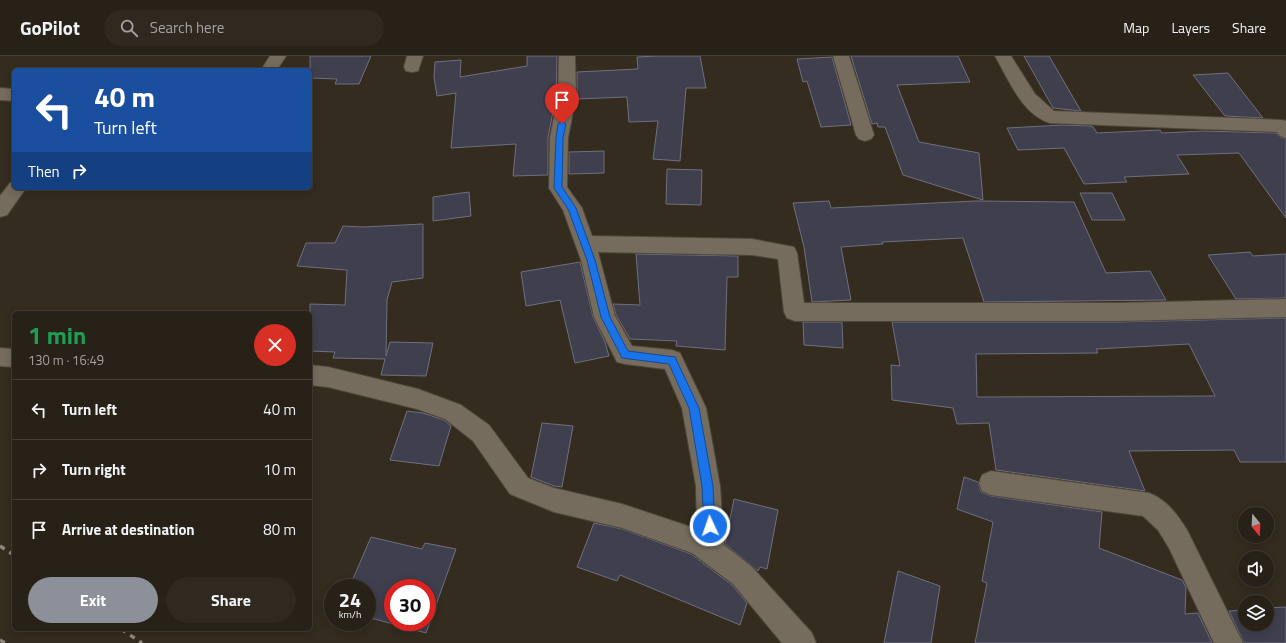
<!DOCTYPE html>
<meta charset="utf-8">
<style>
:root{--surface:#272117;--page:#2f2920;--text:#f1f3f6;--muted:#a4a3a1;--line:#433e36;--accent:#8c9099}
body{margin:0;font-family:"Titillium Web",sans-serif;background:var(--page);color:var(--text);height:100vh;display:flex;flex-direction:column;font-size:15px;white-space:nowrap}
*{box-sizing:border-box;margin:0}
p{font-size:13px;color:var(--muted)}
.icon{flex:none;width:22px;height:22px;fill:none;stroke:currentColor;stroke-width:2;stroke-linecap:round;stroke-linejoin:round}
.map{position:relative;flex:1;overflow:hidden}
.side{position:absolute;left:12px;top:255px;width:300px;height:320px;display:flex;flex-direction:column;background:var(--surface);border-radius:6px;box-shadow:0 2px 10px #0003,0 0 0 1px var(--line)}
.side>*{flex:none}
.banner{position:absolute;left:12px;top:12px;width:300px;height:122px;border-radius:6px;box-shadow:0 2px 10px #0003,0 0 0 1px var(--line);background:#1a4fa0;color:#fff;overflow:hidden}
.needle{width:26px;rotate:162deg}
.tools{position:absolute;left:1238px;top:451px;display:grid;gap:8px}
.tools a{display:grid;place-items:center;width:36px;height:36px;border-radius:50%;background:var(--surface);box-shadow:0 2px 10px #0003,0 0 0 1px var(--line);font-size:20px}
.speed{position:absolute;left:324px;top:523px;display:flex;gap:8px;font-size:20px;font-weight:700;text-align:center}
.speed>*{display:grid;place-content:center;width:52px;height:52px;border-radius:50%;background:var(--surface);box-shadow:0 2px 10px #0003,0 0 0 1px var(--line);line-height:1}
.speed small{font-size:10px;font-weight:400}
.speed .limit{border:6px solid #d22;background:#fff;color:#111}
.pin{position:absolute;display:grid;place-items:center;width:34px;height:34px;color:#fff;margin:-41px -17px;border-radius:50% 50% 50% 0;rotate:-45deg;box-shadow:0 0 4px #0007}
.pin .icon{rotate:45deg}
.me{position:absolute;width:44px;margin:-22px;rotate:357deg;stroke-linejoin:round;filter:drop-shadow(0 0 3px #0008)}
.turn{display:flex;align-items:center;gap:14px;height:84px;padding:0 16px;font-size:18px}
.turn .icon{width:52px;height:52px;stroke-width:2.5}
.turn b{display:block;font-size:28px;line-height:34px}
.then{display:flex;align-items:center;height:38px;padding:0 16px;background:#0003;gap:8px;font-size:15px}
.round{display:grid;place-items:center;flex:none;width:42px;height:42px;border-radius:21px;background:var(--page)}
.head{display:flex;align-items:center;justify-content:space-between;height:68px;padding:0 16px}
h1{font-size:24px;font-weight:700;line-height:30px;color:#1e9e55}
.cta{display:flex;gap:8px;margin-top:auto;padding:8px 16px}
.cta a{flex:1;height:46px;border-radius:24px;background:var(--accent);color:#fff;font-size:16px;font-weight:700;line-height:46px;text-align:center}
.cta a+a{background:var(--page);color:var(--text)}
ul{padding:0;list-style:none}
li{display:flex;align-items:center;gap:12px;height:60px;padding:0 16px;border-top:1px solid var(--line)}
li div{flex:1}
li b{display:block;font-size:15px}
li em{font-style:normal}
header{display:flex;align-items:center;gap:24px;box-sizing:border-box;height:56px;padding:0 20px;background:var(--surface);border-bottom:1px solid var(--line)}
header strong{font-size:19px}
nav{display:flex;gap:22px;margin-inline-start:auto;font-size:14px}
.search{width:280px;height:36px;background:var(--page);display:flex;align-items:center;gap:10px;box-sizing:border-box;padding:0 14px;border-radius:22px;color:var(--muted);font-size:15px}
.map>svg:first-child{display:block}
.building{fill:#3f3f4e;stroke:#6f6f7f;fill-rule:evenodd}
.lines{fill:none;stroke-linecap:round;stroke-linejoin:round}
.street-casing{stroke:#4f483c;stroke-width:2}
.street{fill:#756c5d;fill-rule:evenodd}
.rail{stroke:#8f887d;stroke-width:3.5;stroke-dasharray:5.5 5.5;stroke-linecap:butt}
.route{fill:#1a73e8;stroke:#114b97}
</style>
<header>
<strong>GoPilot</strong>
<div class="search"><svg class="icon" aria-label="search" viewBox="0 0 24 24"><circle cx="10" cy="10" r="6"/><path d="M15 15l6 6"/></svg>Search here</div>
<nav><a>Map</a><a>Layers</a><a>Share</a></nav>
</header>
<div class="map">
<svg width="1286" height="587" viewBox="0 0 1286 587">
<rect width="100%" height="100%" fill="#342c1f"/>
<!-- building -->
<g class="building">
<path d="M310,0H371L359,28H335L337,23L310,22Z"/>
<path d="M527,0H557L556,40L548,82V119L513,120L516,88L451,92L456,37L437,40L434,21L435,6L461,4L460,21L527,10Z"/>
<path d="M657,0H700L706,32H686L680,105L653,103L658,65L629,66L627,41L577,43V16L638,13L637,1Z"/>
<path d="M851,0H958L970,26L897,29L919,86L979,97L983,144L903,119L885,71H878L877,67L872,68Z"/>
<path d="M1024,0H1049L1081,55L1053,52Z"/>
<path d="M832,1L851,69L821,71L807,25L803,26L797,3Z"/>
<path d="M1228,17L1263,62L1225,60L1193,19Z"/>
<path d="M1063,69L1090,70L1093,71L1097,77L1160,74L1162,77L1203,75L1276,77L1280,81L1286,83V162L1239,97L1177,99L1189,118L1124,121L1127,126L1084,128L1064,92L1018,94L1007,72Z"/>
<path d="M604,95V117L569,118V96Z"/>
<path d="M667,113L702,114L701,149L666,148Z"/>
<path d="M469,136L471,160L433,165V141Z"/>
<path d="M1080,137H1112L1125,164H1092Z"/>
<path d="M829,145L831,152L975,145L1074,146L1106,217L1150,215L1166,244L984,246L963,182L882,186L883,188L841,191L851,244L812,246L804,191L793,147Z"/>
<path d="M423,168V222L392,226L387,244L386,300L390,286L433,287L426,320L381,319L385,303L333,302L335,296L310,295V248L345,249L347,214L297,210L306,187H335L343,170L363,171Z"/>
<path d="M1250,196L1253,200L1286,198V242L1236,243L1208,199Z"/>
<path d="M636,198L738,200V221H727L725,294L676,290L677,285L630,283L616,259L613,248L640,249Z"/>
<path d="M580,206L593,261L605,286L609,300L575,307L560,244L526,250L521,216Z"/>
<path d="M1286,262V406H1240L1234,394L1129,395L1145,435L996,414L989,367L957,368L953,352L892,344L891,309L900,310L892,266H1118ZM1189,288L1215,340L977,341L976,298L1098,297L1096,293Z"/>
<path d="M803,266H842L843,292L804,289Z"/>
<path d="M407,355L423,357L444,364L451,370L439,410L390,404Z"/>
<path d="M542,367L573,370L562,431L554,430L531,421Z"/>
<path d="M964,421L978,426L981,436L991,440L1102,456L1099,492L1182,524L1186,531L1185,558L1198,557L1212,587H975L987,527L982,525L993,466L957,453Z"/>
<path d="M734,443L778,454L767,513L760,511L758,515L725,488Z"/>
<path d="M594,467L622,473L691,498L732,529L747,547L740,569L620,519L617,525L577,511Z"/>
<path d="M371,481L422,493L425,487L456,493L426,577L367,561V532H349ZM393,532H427V566H393Z"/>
<path d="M898,515L940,530L931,587H884Z"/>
<path d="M1286,551V587H1244L1229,555L1245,554V568H1267V552Z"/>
</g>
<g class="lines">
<!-- street casing -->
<g class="street-casing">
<g id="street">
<path d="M270,0H286L277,14H261Z"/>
<path d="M407,0H423L418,15L412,16L406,15L404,11Z"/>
<path d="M559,0H575L576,40L568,82L567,131L582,152L592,180L752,183L794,191L797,197L804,247H1118L1286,243V261L1118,265H795L787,262L784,256L778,203L752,199L598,196L615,260L632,290L672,294L680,297L706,352L720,430L724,489L751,510L812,577L816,587H782L733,528L692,497L622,472L554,456L510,438L473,385L445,363L417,353L328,331L310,329V309L328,311L418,333L461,349L489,369L528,422L554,432L622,448L697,473L696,430L682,352L665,313L625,308L617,306L594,261L581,204L563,154L549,132L550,82L558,40Z"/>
<path d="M833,0H849L874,79L871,83L865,85L859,83L856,79Z"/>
<path d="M995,0H1011L1035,38L1054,55L1282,64L1286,65V82L1280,80L1277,76L1050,67C1022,59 1008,22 995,0Z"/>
<path d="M0,32L14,33V45L0,44Z"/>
<path d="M14,126V132H26L7,159L0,161V140L10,127Z"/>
<path d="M0,292L14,293V311L0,310Z"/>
<path d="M991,415L1149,437C1167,444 1177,458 1187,474L1243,587H1214L1169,492L1158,474L1143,460L991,439L982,435L979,427L982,419Z"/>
</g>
</g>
<!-- street -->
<use href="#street" class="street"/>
<!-- rail -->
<g class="rail">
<path d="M0,490L14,499"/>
<path d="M121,573L142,587"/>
<path d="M0,584L5,587"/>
</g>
</g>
<!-- route -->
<path class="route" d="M562,65L566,68L563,82L562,131L576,152L595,204L610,261L628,295L675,301L699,352L713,430L715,470L713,473L710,475L706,473L704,470L702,430L689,352L669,308L622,302L601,261L587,204L568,153L554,132L556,82L558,68Z"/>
</svg>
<div class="tools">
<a><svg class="needle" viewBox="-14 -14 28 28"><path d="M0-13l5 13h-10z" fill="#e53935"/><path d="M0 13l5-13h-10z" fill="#a4a3a1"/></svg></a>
<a><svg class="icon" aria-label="sound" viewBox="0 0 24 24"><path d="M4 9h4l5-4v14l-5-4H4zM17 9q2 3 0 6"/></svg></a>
<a><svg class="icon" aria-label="layers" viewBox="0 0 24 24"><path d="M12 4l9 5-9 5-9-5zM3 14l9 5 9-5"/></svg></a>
</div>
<div class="speed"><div>24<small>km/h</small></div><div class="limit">30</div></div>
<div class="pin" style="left:562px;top:68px;background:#d93025"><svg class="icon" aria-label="arrive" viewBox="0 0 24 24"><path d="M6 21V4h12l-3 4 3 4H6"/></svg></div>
<svg class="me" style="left:710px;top:470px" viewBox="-20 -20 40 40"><circle r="17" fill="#1a73e8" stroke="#fff" stroke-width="3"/><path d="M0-11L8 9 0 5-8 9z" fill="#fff"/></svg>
<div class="banner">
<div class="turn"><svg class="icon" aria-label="left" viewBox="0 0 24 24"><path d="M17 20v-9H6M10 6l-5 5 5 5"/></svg><div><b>40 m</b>Turn left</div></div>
<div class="then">Then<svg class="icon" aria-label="right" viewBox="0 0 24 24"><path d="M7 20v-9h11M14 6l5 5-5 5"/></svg></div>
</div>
<section class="side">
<div class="head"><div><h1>1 min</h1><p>130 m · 16:49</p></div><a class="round" style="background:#d93025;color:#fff"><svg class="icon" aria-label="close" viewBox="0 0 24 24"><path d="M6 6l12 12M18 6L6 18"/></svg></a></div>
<ul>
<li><svg class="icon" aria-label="left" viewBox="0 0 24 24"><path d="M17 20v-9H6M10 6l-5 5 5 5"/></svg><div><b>Turn left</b></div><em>40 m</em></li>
<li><svg class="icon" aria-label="right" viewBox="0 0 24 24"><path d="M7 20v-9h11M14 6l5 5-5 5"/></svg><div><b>Turn right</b></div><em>10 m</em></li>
<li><svg class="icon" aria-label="arrive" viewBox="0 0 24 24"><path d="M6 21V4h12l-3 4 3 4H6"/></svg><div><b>Arrive at destination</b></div><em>80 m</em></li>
</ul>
<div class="cta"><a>Exit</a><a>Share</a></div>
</section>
</div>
